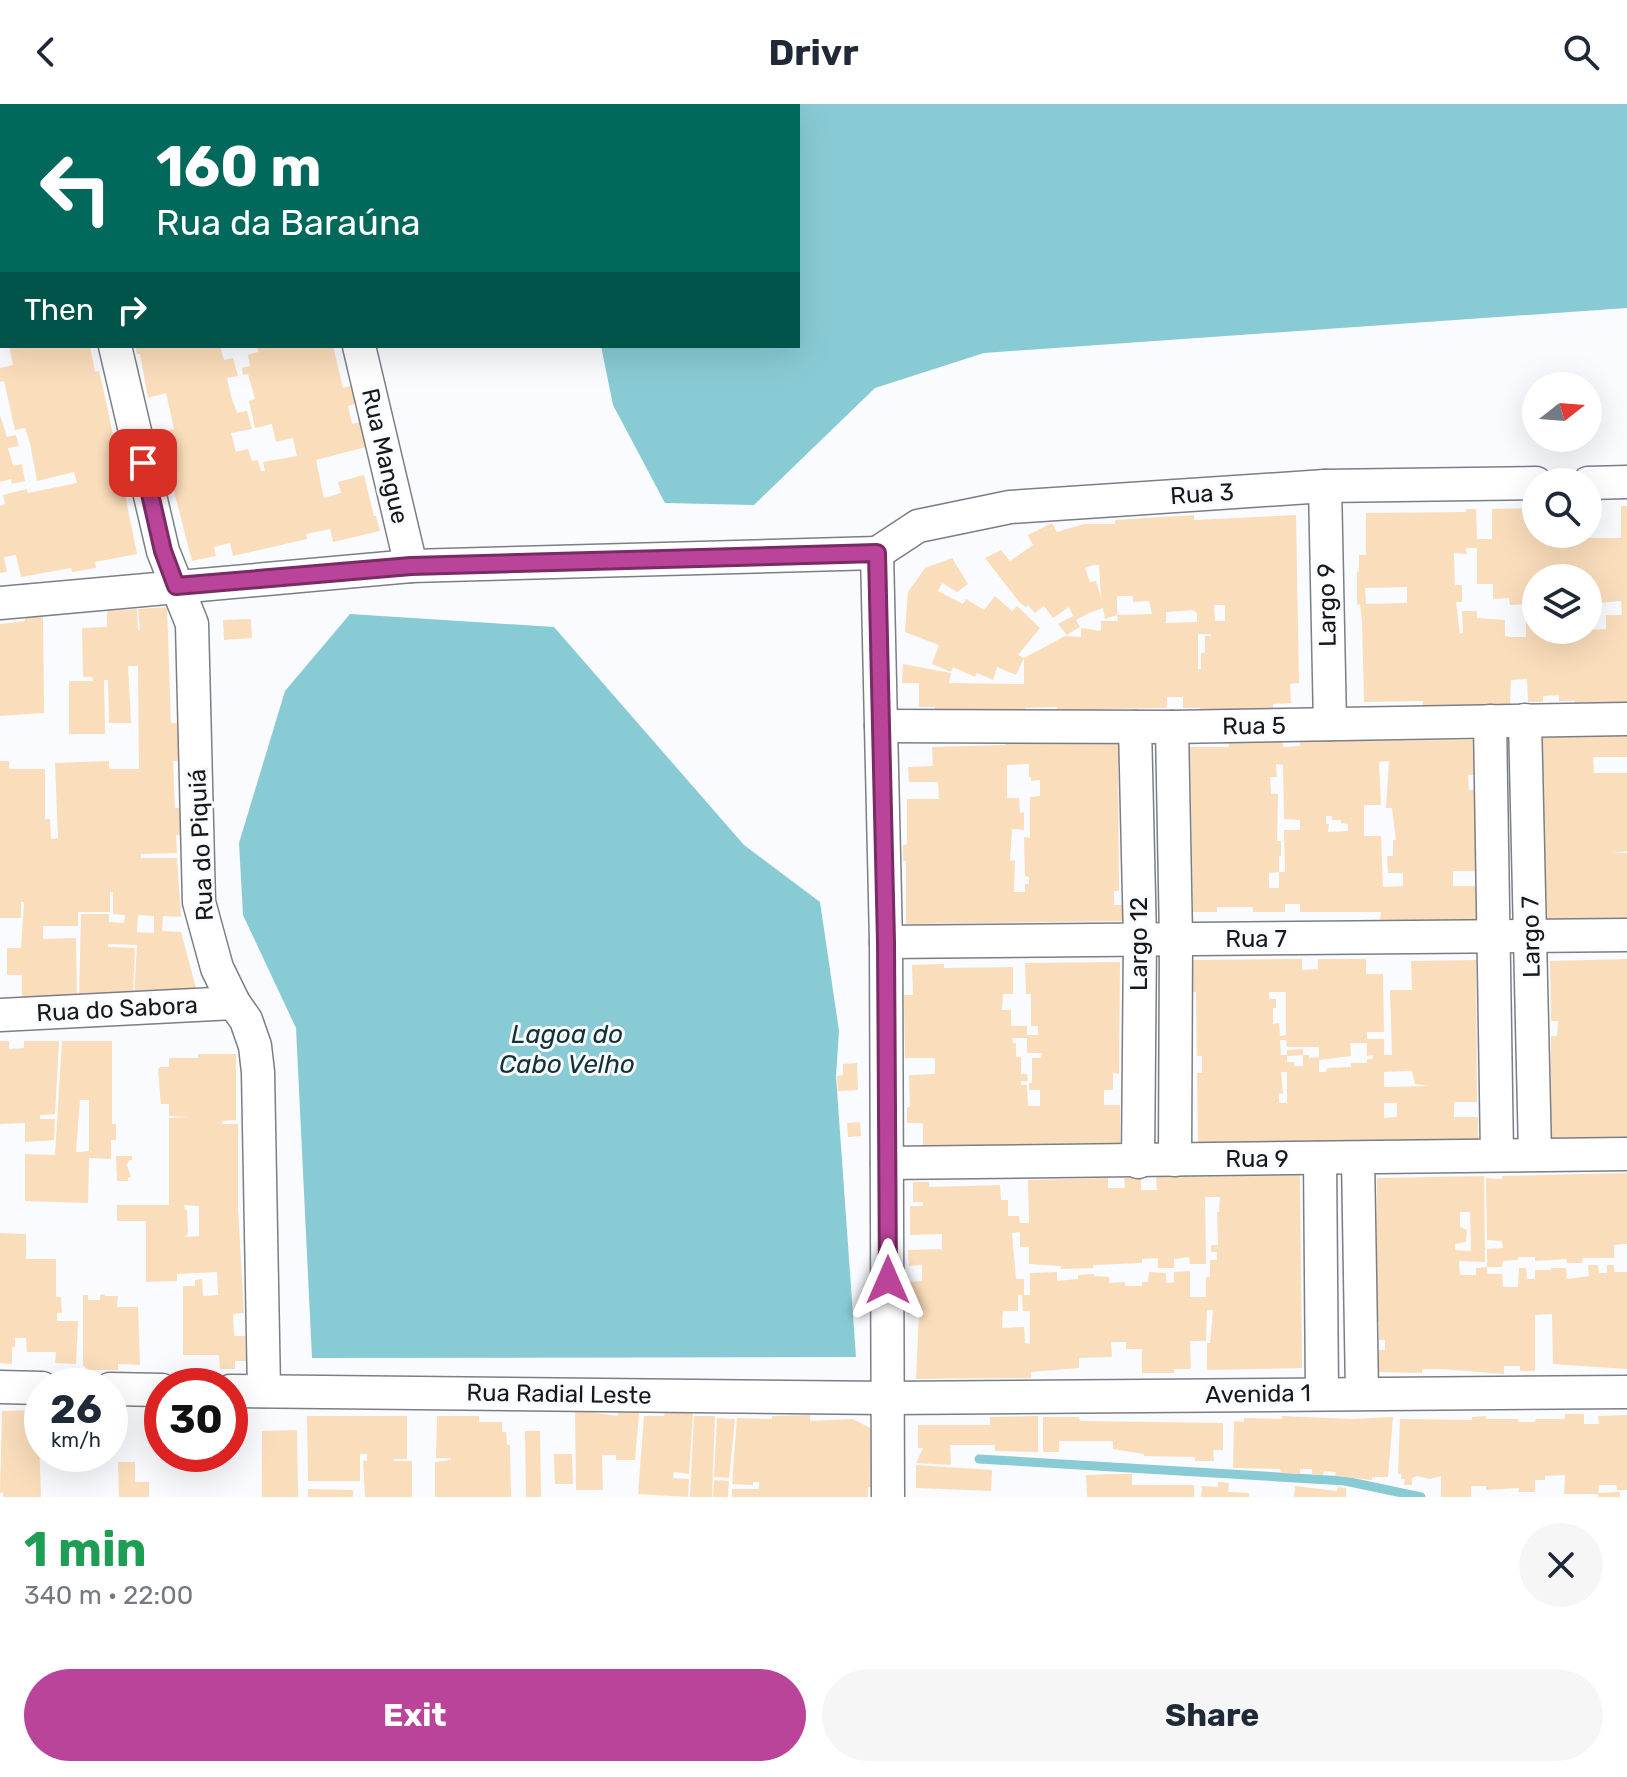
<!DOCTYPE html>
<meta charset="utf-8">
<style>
:root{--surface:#fff;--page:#f6f6f7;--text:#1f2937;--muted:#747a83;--accent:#ba449a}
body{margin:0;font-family:Rubik,sans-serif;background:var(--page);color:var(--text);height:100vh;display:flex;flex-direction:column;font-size:30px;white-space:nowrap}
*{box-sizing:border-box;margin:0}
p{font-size:26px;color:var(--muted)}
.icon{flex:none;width:44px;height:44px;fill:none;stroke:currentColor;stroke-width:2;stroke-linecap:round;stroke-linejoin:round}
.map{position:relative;height:1393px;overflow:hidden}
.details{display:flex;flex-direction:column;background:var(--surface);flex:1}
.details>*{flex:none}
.top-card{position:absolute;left:0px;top:0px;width:800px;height:244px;box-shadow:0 8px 32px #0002;background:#00695c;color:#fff;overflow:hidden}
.needle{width:52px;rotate:73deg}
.buttons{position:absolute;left:1522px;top:268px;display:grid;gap:16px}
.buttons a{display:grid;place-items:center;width:80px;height:80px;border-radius:50%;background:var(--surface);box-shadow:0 8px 32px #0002;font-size:40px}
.speed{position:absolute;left:24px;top:1264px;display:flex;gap:16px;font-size:40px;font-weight:700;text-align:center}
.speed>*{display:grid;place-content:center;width:104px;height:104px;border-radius:50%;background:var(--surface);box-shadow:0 8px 32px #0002;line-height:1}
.speed small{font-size:20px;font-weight:400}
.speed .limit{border:12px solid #d22;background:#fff;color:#111}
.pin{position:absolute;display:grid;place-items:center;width:68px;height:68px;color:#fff;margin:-34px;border-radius:16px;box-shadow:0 4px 12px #0006}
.me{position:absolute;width:88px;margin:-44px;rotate:0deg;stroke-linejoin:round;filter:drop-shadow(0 0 6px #0008)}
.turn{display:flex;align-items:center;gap:28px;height:168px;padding:0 24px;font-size:36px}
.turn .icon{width:104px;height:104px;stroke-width:2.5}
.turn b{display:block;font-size:56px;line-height:68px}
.then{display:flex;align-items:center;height:76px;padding:0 24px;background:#0003;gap:16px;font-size:30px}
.round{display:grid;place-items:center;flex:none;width:84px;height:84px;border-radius:42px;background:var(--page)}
.overview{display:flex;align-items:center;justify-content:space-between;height:136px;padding:0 24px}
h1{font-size:48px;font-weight:700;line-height:60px;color:#1e9e55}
.cta{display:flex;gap:16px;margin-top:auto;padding:16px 24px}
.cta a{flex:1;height:92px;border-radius:48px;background:var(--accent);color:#fff;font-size:32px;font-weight:700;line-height:92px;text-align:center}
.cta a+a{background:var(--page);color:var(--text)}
header{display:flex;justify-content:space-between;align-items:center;height:104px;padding:0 24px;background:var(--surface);font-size:36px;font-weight:700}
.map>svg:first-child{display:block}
.water{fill:#89cbd4}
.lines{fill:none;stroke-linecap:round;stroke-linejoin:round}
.stream{stroke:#89cbd4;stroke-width:9}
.building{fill:#faddbb;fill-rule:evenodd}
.minor-casing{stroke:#7a7e86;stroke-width:35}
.minor{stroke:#fff;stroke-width:32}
.route-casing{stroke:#792c64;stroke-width:20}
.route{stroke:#ba449a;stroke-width:14}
.labels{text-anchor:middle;stroke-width:6;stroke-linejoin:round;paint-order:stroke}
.street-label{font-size:24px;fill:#17181b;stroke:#f9fbfe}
.water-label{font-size:26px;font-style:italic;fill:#113237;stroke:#f9fbfe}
</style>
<header><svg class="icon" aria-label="back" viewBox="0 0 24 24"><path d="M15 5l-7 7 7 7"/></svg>Drivr<svg class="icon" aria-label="search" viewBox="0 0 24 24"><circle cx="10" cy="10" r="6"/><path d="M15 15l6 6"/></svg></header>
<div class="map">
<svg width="1627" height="1393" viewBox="0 0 1627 1393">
<rect width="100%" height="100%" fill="#f9fbfe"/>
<!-- water -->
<g class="water">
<path d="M551,0H1627V204L984,249L875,284L754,401L665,399L613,301L601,242H798V2Z"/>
<path d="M350,510L554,523L744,741L820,798L839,927L836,972L856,1253L312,1254L296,924L243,811L239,739L285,587Z"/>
</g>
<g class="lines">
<!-- stream -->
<path class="stream" d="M979,1355L1345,1377L1421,1393"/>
</g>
<!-- building -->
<g class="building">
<path d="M9,242H90L95,268L99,267L107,302L137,450L95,458L96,464L72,468L71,464L21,473L16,451L4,453L7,468L0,469V402L5,400L3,391L27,385L28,389L77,379L74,368L37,377L30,339L25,324L15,326L4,277L0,278V264L13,261Z"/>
<path d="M135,242H220L224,256L233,254L238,272L227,274L231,292L237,309L247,307L252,325L231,329L236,348L248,345L252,357L258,356L261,367H265L263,358L297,352L293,334L276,338L272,320L255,324L249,297L255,295L248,270L243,271L242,264L250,262L248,251L258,248L257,242H333L343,284L353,281L357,299L348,302L352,320L364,317L370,342L316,356L324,394L341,389L338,378L364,371L374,412H376L380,427L333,438L330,425L306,430L307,435L233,452L230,439L214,443L216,452L192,457L159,329L174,325L166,289L148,294L140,250H137Z"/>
<path d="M0,311L7,333L16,331L19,342L8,344L13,362L22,360L25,377L12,380L11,375L0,378Z"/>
<path d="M1621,402H1627V602L1575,601V597H1559V591L1543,592V598H1528L1527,575L1511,576L1510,603L1414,604V601H1423V597L1364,598L1362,517L1360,500L1357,501V467L1359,468V451H1366V409L1466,408V405H1476L1477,435H1492V405L1536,404V430H1589V434H1621ZM1466,444H1477V480H1493V495L1509,494L1510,501L1531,500V506H1536V474H1588V500L1621,497L1622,511H1606V525L1588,526H1536V517H1526V533H1510L1505,532V516L1477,514V507H1462L1463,529L1460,530L1456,498H1462V481H1455L1454,449L1467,450ZM1407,483V499L1366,500L1365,484Z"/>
<path d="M1194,411V416L1296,411L1299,579L1290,580L1291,599L1273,600V607L1200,608V604H1183V593H1167V604L1103,605V609H1057V603L1025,604V608L935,607V603H919V579H902L903,560L951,569L949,579L1024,580V554L1065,532L1081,533V524L1101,527V517H1118L1117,511L1152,510L1149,497L1133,498V492H1117V511L1105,515L1103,504L1089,509L1076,516L1080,523L1067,531L1058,520L1073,512L1069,503L1053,514L1044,502L1035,509L1028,501L1026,503L1020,499L985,454L1001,446L1010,457L1033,441L1028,431L1052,419L1057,428L1084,420H1115V416ZM1093,461H1099L1101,494L1096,477L1090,478L1085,464ZM1214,501H1225V517H1215ZM1193,506L1197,509V518L1166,519V508ZM1198,530H1211V532H1205V549H1201V565H1198Z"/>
<path d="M952,454L968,480L957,488L942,479L938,487L963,500L966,495L984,506L995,492L1012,507L1017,502L1040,524L1018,551L1024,554L1016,571L997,563L993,576L977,569L975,573L953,563L951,568L932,560L939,541L905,528L908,488L925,464Z"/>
<path d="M167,503L171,619H179L180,657H173L175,704H181L183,731H176L177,749L141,750V754H177L181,813L163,812L162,827L181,828L197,888L134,893L137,841L108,840V843L135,844L133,892L79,894L81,810H109V818L124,819L125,811L113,810V788H110V808H78V822H43V835L76,834L77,894L22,895V871H7V844H21L24,798H21V814H0V657H9V665H45V715H50L51,735L58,734L55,659L109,657V665H139L138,562H128L131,619H109L108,576H104L105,630H69V577H93L92,573H83L82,524L107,523V507L137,505L138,526H140L138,505ZM138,811L154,812V829L137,828Z"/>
<path d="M43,512L44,609L0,612V520L25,517V513Z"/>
<path d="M251,515L252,534L224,536L223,516Z"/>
<path d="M1541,632H1627V653H1593L1594,669H1627V747L1613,749H1627V814L1547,815Z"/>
<path d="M1006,636H1024V640H1122L1123,659H1118L1119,787H1114V801H1125L1123,817L906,820V757H903V741L907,740V695H939L938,678H909L908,663L933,662L932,643L1005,641ZM1029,660V673H1031V677L1040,676V692L1030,693V734L1024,733L1025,772L1029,773V780H1025V788H1014L1015,756L1010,757L1012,725L1024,726V708L1020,709L1019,694H1007V661Z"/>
<path d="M1229,636H1283V643L1300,642V637L1474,636L1475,671H1468L1469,686H1476L1478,767H1453V782H1483V803L1475,818L1380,819L1381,808H1300V800H1285V808H1253V803H1217V808H1193L1190,643H1229ZM1389,657L1386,704H1392L1396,736H1393V752H1387L1388,769H1403V782L1383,783L1381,732H1364V701H1381L1379,658ZM1276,660L1283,661L1284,715L1300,716V726H1284L1285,768H1279V784H1269V769L1279,768V752H1281V737H1277L1278,690H1271L1270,673H1277ZM1326,712H1332V716H1341V719L1348,720V727L1328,728L1329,720H1326Z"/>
<path d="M1302,855V866L1318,865V855H1366V870H1383L1384,928H1367V935H1384V951H1392L1390,886H1412L1411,857L1476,856L1477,998H1454V1013H1478V1039L1353,1041V1036H1337V1042H1198L1197,969H1202V952H1197L1196,888H1190L1191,856ZM1269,888H1286V931L1280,932L1279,919L1273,920V904H1276V895H1269ZM1280,936H1286L1287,943H1319V956L1351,952L1350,939H1367V952L1373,951V955H1367V959H1351V963L1327,964L1326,968H1319V953L1309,954V951H1303V962H1294V958H1287V952L1303,951V945L1287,946V951H1281ZM1412,967L1415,980L1430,982L1384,983V968ZM1281,968H1287V999H1279V989L1283,990ZM1384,999H1397V1013L1384,1014Z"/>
<path d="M1627,855V1039L1550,1040L1551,932H1557L1558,917H1551L1550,857Z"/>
<path d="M1120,858L1119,970L1113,969V986H1104V1001H1120V1039L1027,1040V1045L1005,1042H923V1019H907V1003H910L909,971L935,970V954H905L904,891H913L912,861L944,860V864L1013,863V890H1003L1002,906H1011V922H1027V931H1038V922H1031V890H1026L1025,859ZM1012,934H1027V949H1042L1041,954H1032V979H1029V986H1040V1002H1028L1027,981H1021V977H1028L1027,970H1021V953H1016V939H1013Z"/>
<path d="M0,937H9V945L24,944V937H59L55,1010L40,1011V1015H55L54,1036L25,1038V1019L0,1020Z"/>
<path d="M62,937H112V1020H116V1036H111V1055L89,1054L88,1099L25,1097V1050L55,1051ZM80,996H89V1047L76,1048Z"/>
<path d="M198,950H236V1016L222,1017V1020H238V1104L244,1209L233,1210L234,1232H245L246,1257H235V1265H220L219,1251H183V1182H195V1176L202,1175L203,1192L218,1191L217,1168L177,1170V1177L146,1178V1117H117V1101H169V1014L188,1013L169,1012V1000H161L158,966L160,963H169V954H198ZM184,1101L199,1102V1132L184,1133L188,1130L187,1106H185Z"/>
<path d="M857,959L858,986L838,987L837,972L843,971V960Z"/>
<path d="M860,1018L861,1032L848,1033L847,1019Z"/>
<path d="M116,1052H132V1056H129L127,1061L131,1073L128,1074V1077H117Z"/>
<path d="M1627,1069V1140L1614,1141V1154H1583L1582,1159H1567L1566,1155L1535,1157V1153H1518V1156L1503,1157L1502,1163H1487V1170H1502L1503,1183H1518L1519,1164H1526L1527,1175H1535V1166H1551V1164H1566L1567,1175L1589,1172L1588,1161H1598L1599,1169H1607V1161H1614V1168H1627V1265L1553,1260L1552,1210L1535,1211V1267H1520V1262H1504V1270L1441,1265H1422V1269L1378,1268V1246H1385V1236H1379V1218H1376L1377,1074L1484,1072L1485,1158L1459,1157L1460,1171H1476V1164L1487,1163V1145L1503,1144L1502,1137L1487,1136L1486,1074L1502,1075V1072ZM1460,1108H1470L1471,1147L1455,1146V1140L1466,1138L1467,1126L1460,1123Z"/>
<path d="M1300,1071L1302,1264L1207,1266V1239H1210L1213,1206H1207L1206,1237H1190L1191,1265H1174V1269H1142V1245H1126V1238H1111L1112,1253L1079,1254V1264L1031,1268V1274L916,1275L919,1210H907V1193H909V1178L922,1177V1161L909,1162L908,1146L942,1145V1130L910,1131V1102H923V1098H913V1078H929V1083L1000,1081L1001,1096H1008V1112H1019L1020,1119H1029L1028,1076L1108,1074V1084H1125L1124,1074H1141V1086H1157L1156,1073ZM1205,1093H1220L1219,1108H1217L1218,1141H1211V1148H1217V1156H1210V1173H1206V1193H1190V1167L1174,1168V1178L1166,1179V1169L1149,1168L1148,1178H1142V1182H1125V1178L1109,1179V1173L1094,1172V1170L1078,1171V1175L1057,1177V1168L1030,1169V1191H1024V1175H1016L1012,1129L1020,1128V1143H1029V1160L1061,1162V1165L1093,1164V1161L1142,1159V1155L1158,1154V1164H1174V1155L1189,1153L1190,1160H1206ZM1018,1191H1022L1023,1207H1030V1240L1025,1239L1024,1223L1002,1224L1003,1207H1018Z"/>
<path d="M0,1129L26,1130V1155H56V1193H61L62,1209H57V1217H78L76,1260L55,1259L56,1248H27L26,1234H15V1243H12V1260L0,1259Z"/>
<path d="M105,1190V1192H118L117,1203H138L140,1261L118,1260V1266H87L83,1261V1191H88V1196H100V1191Z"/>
<path d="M38,1306L41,1393H3V1388L0,1389L2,1307Z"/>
<path d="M575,1306L618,1312V1308L639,1309L635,1356H616V1351H602L603,1386H576Z"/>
<path d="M665,1308L693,1309L689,1370L674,1368L673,1374L689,1375L688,1393L638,1390L644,1312H664Z"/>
<path d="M1565,1310H1584V1320H1599L1598,1312L1627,1311V1386H1617L1616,1381H1599L1598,1389L1620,1388V1393H1598V1390H1564L1565,1371L1545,1372V1376H1535V1388H1518L1519,1384L1486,1386V1382H1471V1393H1441V1372L1429,1375L1417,1372L1412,1374V1381H1404L1405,1375H1401V1370H1398L1400,1315L1472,1316V1313L1486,1312V1315H1518V1318H1535L1536,1315H1565Z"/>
<path d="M810,1311V1317L853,1315L872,1325L870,1345L872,1346L873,1383H868V1393H732V1385H759V1378H753V1381L732,1380L737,1314L772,1315V1312Z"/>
<path d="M307,1312H407V1355H394V1357H412V1393H365L363,1356L367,1357V1350H360V1377H308Z"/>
<path d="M437,1312H479V1318H502V1328H506L507,1341H510L511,1393H435V1358L451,1356V1354H436Z"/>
<path d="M694,1312H715L712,1393H690Z"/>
<path d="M1038,1312V1348L995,1347V1341H950L951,1361L916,1359L923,1344H918V1321H990V1313Z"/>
<path d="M1282,1312L1351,1315L1393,1313L1388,1373H1372V1376L1335,1372L1336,1368L1324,1367L1323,1371L1312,1370V1365H1300V1370L1281,1369L1280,1365L1233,1364L1234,1317L1244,1318V1314L1282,1315Z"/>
<path d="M1043,1313H1079L1080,1317L1223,1319V1346H1213L1214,1357H1195V1353L1144,1352V1350L1113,1345V1337H1059V1348H1043Z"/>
<path d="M717,1314L735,1315L729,1374L714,1373Z"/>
<path d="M297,1326L298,1393H262V1327Z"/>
<path d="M525,1327H540L541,1393H526Z"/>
<path d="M554,1350H572L573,1380H555Z"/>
<path d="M118,1358H135V1378H149V1393H119Z"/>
<path d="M916,1361L992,1366L991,1387L916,1384Z"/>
<path d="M1116,1370H1132V1381H1194V1393H1087L1086,1371Z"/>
<path d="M714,1376L729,1377L728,1393H713Z"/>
<path d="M1218,1378L1229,1379L1228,1388L1249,1389V1393H1201L1202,1382L1218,1383Z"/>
<path d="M1295,1382L1337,1387L1338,1383L1346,1384V1393H1294Z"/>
<path d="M308,1385L353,1386V1393H308Z"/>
</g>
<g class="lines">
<!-- minor casing -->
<g class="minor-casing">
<g id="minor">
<path d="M59,0V2"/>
<path d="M302,0L303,2"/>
<path d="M115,242L163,447L192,520L199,798L217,864L234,899L246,916L255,942L258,968L264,1287"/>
<path d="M359,242L411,462"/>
<path d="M1588,379L1627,378"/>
<path d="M1325,382L1330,620"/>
<path d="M877,449L886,838L888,1393"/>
<path d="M877,449L918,422L1010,403L1325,382L1536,379"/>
<path d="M0,499L411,462L877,449"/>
<path d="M1525,616L1535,1050"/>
<path d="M1490,617L1497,1050"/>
<path d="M881,622L1172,623L1627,615"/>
<path d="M1135,623L1140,835L1138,1058"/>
<path d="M1172,623L1176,835L1175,1056"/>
<path d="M886,838L1627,831"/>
<path d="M0,911L234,899"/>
<path d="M1320,1054L1322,1289"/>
<path d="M1358,1054L1362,1289"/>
<path d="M887,1059L1627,1050"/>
<path d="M0,1283L42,1284"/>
<path d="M110,1285L162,1286"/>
<path d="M230,1287L888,1294L1627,1288"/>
</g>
</g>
<!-- minor -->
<use href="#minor" class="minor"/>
</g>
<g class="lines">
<!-- route casing -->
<g class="route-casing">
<path id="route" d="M143,359L163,447L176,482L411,462L877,449L886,838L888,1176"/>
</g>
<!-- route -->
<use href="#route" class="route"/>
</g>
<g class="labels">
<!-- street labels -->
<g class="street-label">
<text transform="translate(385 352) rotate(77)" y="8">Rua Mangue</text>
<text transform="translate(1202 390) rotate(-4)" y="8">Rua 3</text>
<text transform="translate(1327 501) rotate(-91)" y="8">Largo 9</text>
<text transform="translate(1254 622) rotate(-1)" y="8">Rua 5</text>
<text transform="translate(201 741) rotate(-93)" y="8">Rua do Piquiá</text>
<text transform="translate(1531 833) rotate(-91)" y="8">Largo 7</text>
<text x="1256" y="843">Rua 7</text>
<text transform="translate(1139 840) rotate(-90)" y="8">Largo 12</text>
<text transform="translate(117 905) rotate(-3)" y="8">Rua do Sabora</text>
<text x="1257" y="1063">Rua 9</text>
<text transform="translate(559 1290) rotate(1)" y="8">Rua Radial Leste</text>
<text transform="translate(1258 1290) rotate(-1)" y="8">Avenida 1</text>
</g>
<!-- water labels -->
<g class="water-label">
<text x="567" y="939">Lagoa do<tspan x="567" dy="30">Cabo Velho</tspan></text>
</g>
</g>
</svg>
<div class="buttons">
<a><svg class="needle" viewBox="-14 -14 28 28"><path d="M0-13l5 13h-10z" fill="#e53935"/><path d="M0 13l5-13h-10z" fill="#747a83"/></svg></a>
<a><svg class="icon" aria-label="search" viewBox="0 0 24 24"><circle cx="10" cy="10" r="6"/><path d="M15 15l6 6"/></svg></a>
<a><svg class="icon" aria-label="layers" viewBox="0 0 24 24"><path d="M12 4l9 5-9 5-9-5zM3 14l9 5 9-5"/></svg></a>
</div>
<div class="speed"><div>26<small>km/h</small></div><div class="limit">30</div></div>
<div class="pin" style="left:143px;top:359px;background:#d93025"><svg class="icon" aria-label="arrive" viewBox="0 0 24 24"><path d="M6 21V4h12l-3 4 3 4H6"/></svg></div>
<svg class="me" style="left:888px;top:1176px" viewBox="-20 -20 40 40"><path d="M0-17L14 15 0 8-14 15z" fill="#ba449a" stroke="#fff" stroke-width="4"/></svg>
<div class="top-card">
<div class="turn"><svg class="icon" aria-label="left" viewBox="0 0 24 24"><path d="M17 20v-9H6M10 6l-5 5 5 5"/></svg><div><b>160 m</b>Rua da Baraúna</div></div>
<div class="then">Then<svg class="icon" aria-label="right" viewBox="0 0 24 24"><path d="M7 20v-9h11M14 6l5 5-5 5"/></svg></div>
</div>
</div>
<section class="details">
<div class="overview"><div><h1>1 min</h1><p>340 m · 22:00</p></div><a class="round"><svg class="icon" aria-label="close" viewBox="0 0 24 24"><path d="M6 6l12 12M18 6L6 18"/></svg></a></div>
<div class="cta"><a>Exit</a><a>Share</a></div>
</section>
